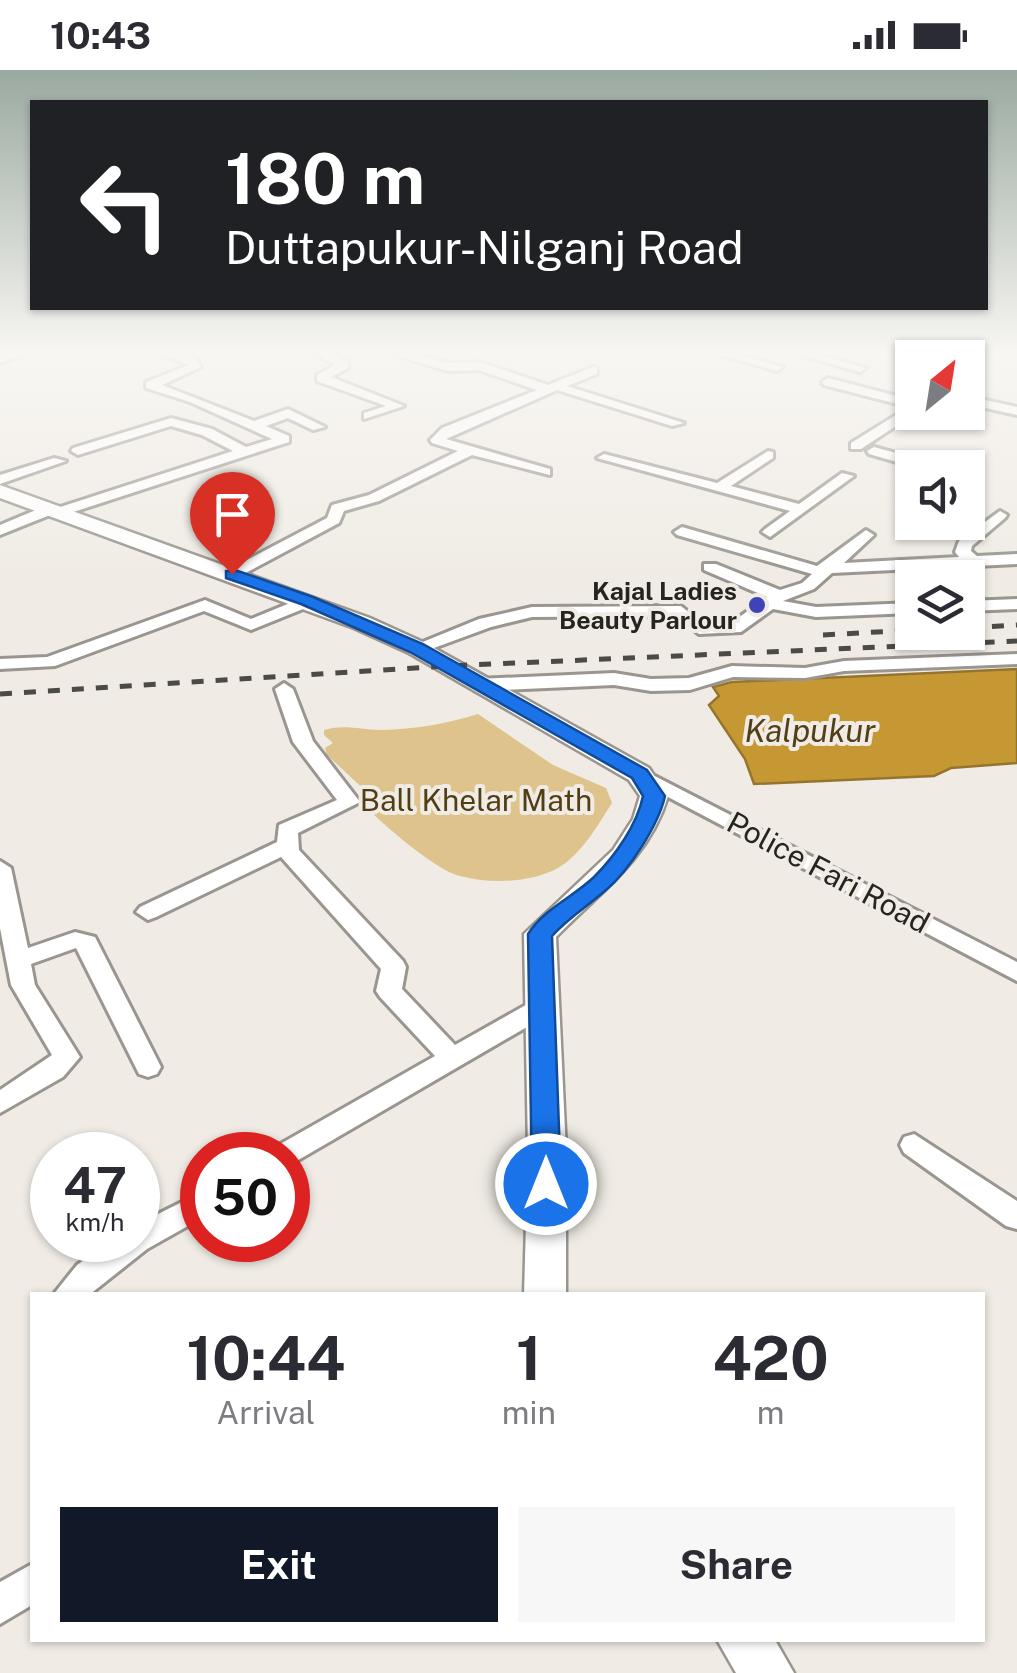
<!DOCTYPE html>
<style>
:root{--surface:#fff;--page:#f7f7f7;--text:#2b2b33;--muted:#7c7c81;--accent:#111827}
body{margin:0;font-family:"Public Sans",sans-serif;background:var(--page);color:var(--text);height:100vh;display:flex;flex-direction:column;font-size:38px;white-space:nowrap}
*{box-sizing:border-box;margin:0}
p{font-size:32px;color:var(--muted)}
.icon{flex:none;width:55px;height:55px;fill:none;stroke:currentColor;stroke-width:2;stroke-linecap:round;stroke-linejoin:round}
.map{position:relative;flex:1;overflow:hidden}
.panel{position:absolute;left:30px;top:1222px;width:955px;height:350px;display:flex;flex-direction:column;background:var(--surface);border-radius:0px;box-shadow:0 2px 8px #0004}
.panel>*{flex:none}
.guide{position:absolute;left:30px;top:30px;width:958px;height:210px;border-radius:0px;box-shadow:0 2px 8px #0004;background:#202124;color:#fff;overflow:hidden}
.needle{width:65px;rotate:30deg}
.buttons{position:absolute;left:895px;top:270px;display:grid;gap:20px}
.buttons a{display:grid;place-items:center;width:90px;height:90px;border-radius:0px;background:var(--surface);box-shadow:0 2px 8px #0004;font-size:50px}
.speed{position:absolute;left:30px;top:1062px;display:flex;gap:20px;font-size:50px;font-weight:700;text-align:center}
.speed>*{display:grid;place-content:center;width:130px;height:130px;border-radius:50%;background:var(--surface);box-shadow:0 2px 8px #0004;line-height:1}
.speed small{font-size:25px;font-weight:400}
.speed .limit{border:15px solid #d22;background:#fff;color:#111}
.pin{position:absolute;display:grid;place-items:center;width:85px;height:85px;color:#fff;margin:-102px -42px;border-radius:50% 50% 50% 0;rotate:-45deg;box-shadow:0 0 10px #0007}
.pin .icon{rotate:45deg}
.me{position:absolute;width:110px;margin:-55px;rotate:0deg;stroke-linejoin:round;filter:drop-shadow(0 0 8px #0008)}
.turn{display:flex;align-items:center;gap:35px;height:210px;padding:0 30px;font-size:45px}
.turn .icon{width:130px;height:130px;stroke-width:2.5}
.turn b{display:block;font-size:70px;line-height:85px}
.eta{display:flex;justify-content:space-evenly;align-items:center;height:170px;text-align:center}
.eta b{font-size:60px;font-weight:700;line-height:70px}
.cta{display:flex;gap:20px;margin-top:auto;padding:20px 30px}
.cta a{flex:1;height:115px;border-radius:0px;background:var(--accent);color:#fff;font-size:40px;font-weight:700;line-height:115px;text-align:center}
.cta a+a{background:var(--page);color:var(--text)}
.status{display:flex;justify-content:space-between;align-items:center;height:70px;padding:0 50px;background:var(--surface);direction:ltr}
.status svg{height:28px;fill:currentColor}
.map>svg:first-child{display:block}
.green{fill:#dfc38c}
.water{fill:#c59833;stroke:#95752e;stroke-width:2.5}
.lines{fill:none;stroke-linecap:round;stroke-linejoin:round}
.minor-casing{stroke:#9a968f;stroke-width:6}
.major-casing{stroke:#9a968f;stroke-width:5}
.minor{fill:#fff;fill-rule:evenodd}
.major{fill:#fff;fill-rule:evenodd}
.rail{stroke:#4c4a47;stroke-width:5;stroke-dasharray:12 12;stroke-linecap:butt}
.route{fill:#1a73e8;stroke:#114b97;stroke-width:2.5}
.poi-dot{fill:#3e43b8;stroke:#f0ece5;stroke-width:4}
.labels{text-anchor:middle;stroke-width:8;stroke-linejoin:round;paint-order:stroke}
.far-poi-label{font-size:25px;font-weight:bold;fill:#252421;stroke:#f0ece5;text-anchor:end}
.park-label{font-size:30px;fill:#513e15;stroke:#f0ece5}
.street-label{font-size:30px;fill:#252421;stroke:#f0ece5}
.water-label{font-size:32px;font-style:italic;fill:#523f17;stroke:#f0ece5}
</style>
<div class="status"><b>10:43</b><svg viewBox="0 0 49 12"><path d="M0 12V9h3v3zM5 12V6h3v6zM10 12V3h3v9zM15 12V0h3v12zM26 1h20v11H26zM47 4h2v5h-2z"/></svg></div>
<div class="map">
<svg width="1017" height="1603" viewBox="0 0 1017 1603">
<rect width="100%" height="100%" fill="#f0ece5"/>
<!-- green -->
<path class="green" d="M478,644L553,695L606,718L612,733C598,755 581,785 558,798C531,813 489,814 460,806C435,800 380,752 362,733L368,723L327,685L325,678L333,673L324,665V660C345,654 360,660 381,660C415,659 446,654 478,644Z"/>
<!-- water -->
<path class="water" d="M1017,599V693L951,698L934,706L754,714L745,689L709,635L719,626L713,617L732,612Z"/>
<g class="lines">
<!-- minor casing -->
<g class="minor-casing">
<g id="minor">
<path d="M20,281H38L0,293V285Z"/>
<path d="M154,281H170L197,289L201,297L162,315L254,351L288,339L325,357L313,360L288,348L266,356L289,366V372L61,446L50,445L0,465V455L43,437L54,439L233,381L202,365L171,356L78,385L71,381L73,378L171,348L212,359L246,377L272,369L190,332L146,318V312L189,295Z"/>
<path d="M311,281H324L348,292V298L331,307L404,336L364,349V343L386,336L317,311V305L335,295Z"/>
<path d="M382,281H400L448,293L480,292L548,315L593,297L597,298V304L567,316L684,353L672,356L557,320L446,369L550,399V405L472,385L379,431L344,441L339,453L238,507H226V501L327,448L332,435L369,425L458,381L432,373L430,370L442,358L537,320L479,300L448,301Z"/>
<path d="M708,281H726L783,297L777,301Z"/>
<path d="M787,281H805L866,298L860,302Z"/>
<path d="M897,281H910L911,282L905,285Z"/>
<path d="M828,308L912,330V342H917L861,379H851V373L909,337L824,315L822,312Z"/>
<path d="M968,326L1017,337V345L968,334Z"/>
<path d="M874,377L940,395L942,398H918L869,384L867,381Z"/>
<path d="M768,381L773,382V388L731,416L799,434L842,403L854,406L770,467L762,462L765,459L790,441L597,388L604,384L717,413Z"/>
<path d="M54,388L66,391L0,414V405Z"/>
<path d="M1000,441L1007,445L1005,448L972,476L971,481L977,486L1017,484V494L832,503L814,519L783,531L816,537L912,533V543L816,547L773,539L741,562L699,564L676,546L532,547L491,557L423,582L417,583L408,578L479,549L532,537L681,536L703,554L731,553L767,527L704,500V494H716L780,520L802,513L812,504L677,465L674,462L682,457L817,496L866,460L874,465L844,493L959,487L955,482L959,471Z"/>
<path d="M307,526L315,531L313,535L251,560L204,541L55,596L0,599V589L47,587L205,530L251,549Z"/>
<path d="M1017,529V539L968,541V531Z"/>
<path d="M1017,584V594L844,601L805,608L733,607L690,620L651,621L614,615L478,621L469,615L478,609L614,603L651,609L689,608L732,596L805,598L844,591Z"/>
<path d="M284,613L293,619L313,671L360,732L298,763L299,780L403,891L406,897L402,919L455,975L533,931H551L555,937L551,943L288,1096V1085H271L275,1077L435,986L380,927L376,921L381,899L281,787L156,847L148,850L136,842L140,837L277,772L279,755L337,730L293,672L275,619Z"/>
<path d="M639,698L1017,892V911L632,708L629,704L632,700Z"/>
<path d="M0,791L11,798L28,878L75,862L95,867L161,997L157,1004L148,1007L139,1004L76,878L31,894L35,915L80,987L63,1007L0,1043V1020L52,985L11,915L0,858Z"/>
<path d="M914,1064L1017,1131V1159L1006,1156L904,1083L900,1075L904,1067Z"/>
<path d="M202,1122V1148L147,1179L89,1225H53L77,1195L112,1170H138V1154Z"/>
<path d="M32,1494V1535L0,1554V1512Z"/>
</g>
</g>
<!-- major casing -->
<g class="major-casing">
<g id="major">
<path d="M0,415L370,548L425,573L649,698L668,726C649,789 600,822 556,867L566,1081V1225H524L528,1081L524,864L613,780L633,749L640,726L629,710L409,583L354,558L0,428Z"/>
<path d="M717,1570H775L794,1603H736Z"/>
</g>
</g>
<!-- minor -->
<use href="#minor" class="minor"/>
<!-- major -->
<use href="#major" class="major"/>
<!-- rail -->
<g class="rail">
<path d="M968,558L1017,555"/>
<path d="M823,565L912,560"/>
<path d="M0,624L447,596L1017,571"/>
</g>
</g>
<!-- sky -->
<linearGradient id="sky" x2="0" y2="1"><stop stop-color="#9aa9a0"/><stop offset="0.56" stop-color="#f8f6f3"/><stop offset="1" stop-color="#f8f6f3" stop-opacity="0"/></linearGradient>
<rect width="1017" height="505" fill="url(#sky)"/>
<!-- route -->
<path class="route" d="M226,501H238L313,527L423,574L647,700L665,726C659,754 629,801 606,820C588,836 569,847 552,866L561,1114L557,1123L546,1126L536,1123L532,1114L528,864C545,838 572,828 594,807C615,786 637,755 643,726L632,708L410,582L301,534L226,508Z"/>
<!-- markers -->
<circle class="poi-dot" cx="757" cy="535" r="10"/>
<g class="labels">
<!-- far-poi labels -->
<g class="far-poi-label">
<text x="737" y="530">Kajal Ladies<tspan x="737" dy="29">Beauty Parlour</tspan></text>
</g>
<!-- park labels -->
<g class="park-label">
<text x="476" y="741">Ball Khelar Math</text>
</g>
<!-- street labels -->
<g class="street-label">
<text transform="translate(828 803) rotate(28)" y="10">Police Fari Road</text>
</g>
<!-- water labels -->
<g class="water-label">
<text x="810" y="672">Kalpukur</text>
</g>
</g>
</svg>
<div class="buttons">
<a><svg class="needle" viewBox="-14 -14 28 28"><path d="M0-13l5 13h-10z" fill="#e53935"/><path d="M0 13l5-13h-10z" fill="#7c7c81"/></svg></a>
<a><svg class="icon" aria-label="sound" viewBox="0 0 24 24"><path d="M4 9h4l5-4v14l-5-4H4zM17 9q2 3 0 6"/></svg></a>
<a><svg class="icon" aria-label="layers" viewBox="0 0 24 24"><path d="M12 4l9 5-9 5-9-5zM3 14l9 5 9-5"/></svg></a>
</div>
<div class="speed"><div>47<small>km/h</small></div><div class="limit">50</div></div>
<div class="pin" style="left:232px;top:504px;background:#d93025"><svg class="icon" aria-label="arrive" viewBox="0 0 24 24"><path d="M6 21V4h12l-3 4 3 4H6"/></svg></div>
<svg class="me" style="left:546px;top:1114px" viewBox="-20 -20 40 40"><circle r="17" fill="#1a73e8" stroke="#fff" stroke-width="3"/><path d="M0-11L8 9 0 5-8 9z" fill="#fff"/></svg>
<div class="guide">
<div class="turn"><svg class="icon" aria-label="left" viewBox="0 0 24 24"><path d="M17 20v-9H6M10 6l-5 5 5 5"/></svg><div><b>180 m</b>Duttapukur-Nilganj Road</div></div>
</div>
<section class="panel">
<div class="eta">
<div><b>10:44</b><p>Arrival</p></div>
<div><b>1</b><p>min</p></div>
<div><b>420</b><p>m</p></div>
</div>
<div class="cta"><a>Exit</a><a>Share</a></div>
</section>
</div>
